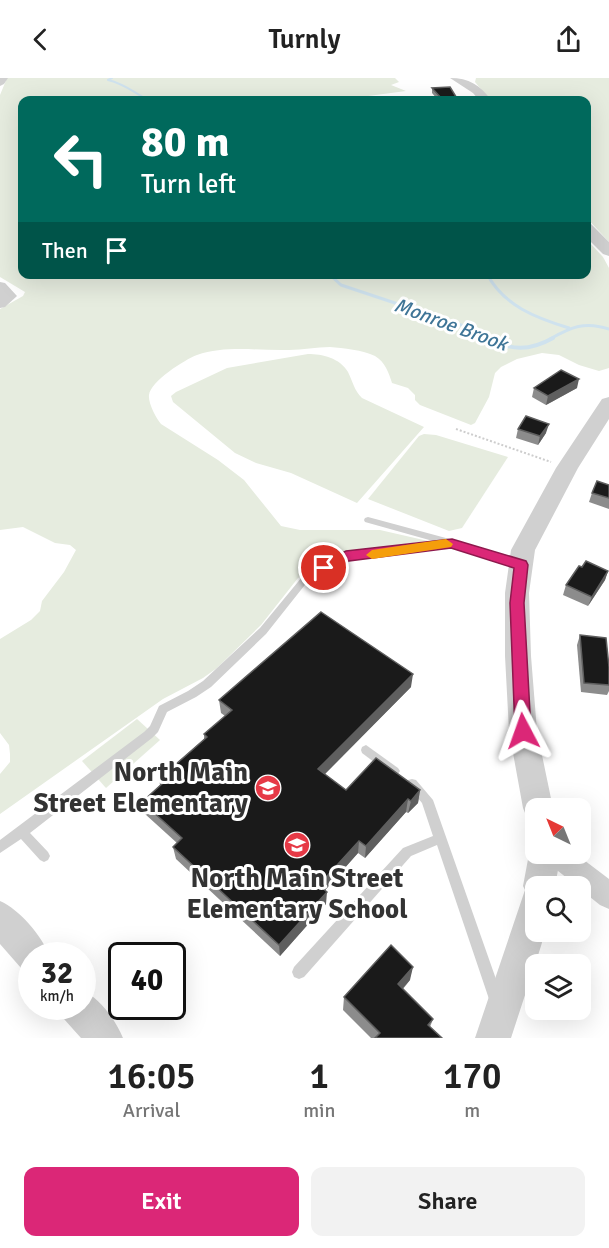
<!DOCTYPE html>
<style>
:root{--surface:#fff;--page:#f2f2f2;--text:#222;--muted:#767676;--accent:#db2777}
body{margin:0;font-family:Signika,sans-serif;background:var(--page);color:var(--text);height:100vh;display:flex;flex-direction:column;font-size:22px;white-space:nowrap}
*{box-sizing:border-box;margin:0}
p{font-size:20px;color:var(--muted)}
.icon{flex:none;width:33px;height:33px;fill:none;stroke:currentColor;stroke-width:2;stroke-linecap:round;stroke-linejoin:round}
.map{position:relative;height:960px;overflow:hidden}
.sheet{display:flex;flex-direction:column;background:var(--surface);flex:1}
.sheet>*{flex:none}
.hud{position:absolute;left:18px;top:18px;width:573px;height:183px;border-radius:12px;box-shadow:0 6px 24px #0002;background:#00695c;color:#fff;overflow:hidden}
.needle{width:39px;rotate:317deg}
.fabs{position:absolute;left:525px;top:720px;display:grid;gap:12px}
.fabs a{display:grid;place-items:center;width:66px;height:66px;border-radius:12px;background:var(--surface);box-shadow:0 6px 24px #0002;font-size:30px}
.speed{position:absolute;left:18px;top:864px;display:flex;gap:12px;font-size:30px;font-weight:700;text-align:center}
.speed>*{display:grid;place-content:center;width:78px;height:78px;border-radius:50%;background:var(--surface);box-shadow:0 6px 24px #0002;line-height:1}
.speed small{font-size:15px;font-weight:400}
.speed .limit{border:3px solid #111;border-radius:9px;background:#fff;color:#111}
.pin{position:absolute;display:grid;place-items:center;width:51px;height:51px;color:#fff;margin:-26px;border:3px solid #fff;border-radius:50%;box-shadow:0 2px 6px #0007}
.me{position:absolute;width:66px;margin:-33px;rotate:356deg;stroke-linejoin:round;filter:drop-shadow(0 0 4px #0008)}
.turn{display:flex;align-items:center;gap:21px;height:126px;padding:0 24px;font-size:27px}
.turn .icon{width:78px;height:78px;stroke-width:2.5}
.turn b{display:block;font-size:42px;line-height:51px}
.then{display:flex;align-items:center;height:57px;padding:0 24px;background:#0003;gap:12px;font-size:22px}
.eta{display:flex;justify-content:space-evenly;align-items:center;height:102px;text-align:center}
.eta b{font-size:36px;font-weight:600;line-height:42px}
.primary-button{display:flex;gap:12px;margin-top:auto;padding:12px 24px}
.primary-button a{flex:1;height:69px;border-radius:12px;background:var(--accent);color:#fff;font-size:24px;font-weight:600;line-height:69px;text-align:center}
.primary-button a+a{background:var(--page);color:var(--text)}
header{display:flex;justify-content:space-between;align-items:center;height:78px;padding:0 24px;background:var(--surface);font-size:27px;font-weight:600}
.map>svg:first-child{display:block}
.green{fill:#e6ecdf}
.lines{fill:none;stroke-linecap:round;stroke-linejoin:round}
.stream-far2{stroke:#cfe2ee;stroke-width:2}
.stream-far1{stroke:#cfe2ee;stroke-width:3}
.stream{stroke:#cfe2ee;stroke-width:4}
.path{stroke:#cdcdcd;stroke-width:2;stroke-dasharray:2 2;stroke-linecap:butt}
.service{fill:#d0d0d0;fill-rule:evenodd}
.minor{fill:#d0d0d0;fill-rule:evenodd}
.tertiary{fill:#d0d0d0;fill-rule:evenodd}
.wall{fill:#8c8c8c}
.shaded-wall{fill:#5f5f5f}
.building{fill:#1a1a1a;stroke:#5f5f5f;stroke-width:1.5}
.route{fill:#db2777;stroke:#8e194d;stroke-width:1.5}
.slow{fill:#f59e0b}
.labels{text-anchor:middle;stroke-width:6;stroke-linejoin:round;paint-order:stroke}
.far-water-label{font-size:20px;font-style:italic;fill:#3f7597;stroke:#fff}
.near-poi-label{font-size:27px;font-weight:bold;fill:#333;stroke:#fff;text-anchor:end}
</style>
<header><svg class="icon" aria-label="back" viewBox="0 0 24 24"><path d="M15 5l-7 7 7 7"/></svg>Turnly<svg class="icon" aria-label="share" viewBox="0 0 24 24"><path d="M12 15V3M7 8l5-5 5 5M5 13v7h14v-7"/></svg></header>
<div class="map">
<svg width="609" height="960" viewBox="0 0 609 960">
<rect width="100%" height="100%" fill="#fff"/>
<!-- green -->
<g class="green">
<path d="M7,0H395L399,4L391,7L406,13L353,20L360,22H22V196H586L587,162L603,179L609,190V290L599,293L579,287L559,277L542,275L517,281L501,289L495,295L489,319L475,345L471,347L420,327L415,322V317L408,310L392,305C389,295 385,284 375,278C363,272 343,270 330,269C316,269 303,272 289,272C259,273 226,267 197,277C184,282 151,303 149,317C148,325 156,340 161,346L218,382L244,402L281,448L300,452H380L428,463L340,474L298,500L261,547L217,590L203,600L163,621L0,736V696L10,684V676L9,667L0,655V561L31,542L40,533L42,523L64,494L76,472L70,467L55,465L23,449L0,452V231L23,218L25,214L0,199V17Z"/>
<path d="M476,0H609V164L587,140L586,22H490L475,4Z"/>
<path d="M308,276C322,276 340,280 348,294C353,304 354,312 362,320L424,349L357,425L291,395L256,385L235,375L173,324L171,318L176,314L227,290Z"/>
<path d="M424,356L436,357L508,379L462,450L449,453L368,421L419,358Z"/>
<path d="M137,641L160,662L106,710L82,683Z"/>
</g>
<g class="lines">
<!-- stream-far2 -->
<path class="stream-far2" d="M112,0L108,2C125,6 133,14 148,22"/>
<!-- stream-far1 -->
<g class="stream-far1">
<path d="M329,196L341,207L464,248L490,261"/>
<path d="M487,196C504,228 536,240 569,250"/>
<path d="M550,261C571,249 585,243 609,251"/>
</g>
<!-- stream -->
<path class="stream" d="M487,260C511,273 530,273 553,260"/>
<!-- path -->
<path class="path" d="M456,351L551,384"/>
<!-- service -->
<g class="service">
<path d="M368,439L457,463L524,485L526,487L521,490L457,469L347,481L339,484L308,503L266,556L211,609L196,619L167,634L158,654L152,660L30,755L48,774L50,778L48,782L44,784L40,782L21,761L0,775V762L144,654L150,648L159,628L188,613L203,603L260,550L302,499L333,480L346,475L440,465L365,444L364,442L365,440Z"/>
<path d="M366,667L398,690L400,693L398,696L394,698L390,696L362,675L361,672L362,669Z"/>
<path d="M412,701L416,702L433,722L503,921L501,926L496,928L491,926L489,921L437,767L411,778L304,899L299,901L294,899L292,894L294,889L403,770L433,758L422,725L406,706L408,702Z"/>
</g>
<!-- minor -->
<g class="minor">
<path d="M0,204L5,205L17,218L5,229L0,230Z"/>
<path d="M544,776H576L609,801V831L600,827L580,811V808H577L548,785Z"/>
</g>
<!-- tertiary -->
<g class="tertiary">
<path d="M0,0H8L4,6L0,8Z"/>
<path d="M450,0C469,0 480,7 491,22H479L473,15Z"/>
<path d="M586,144L591,146L609,164V178L603,176L586,159Z"/>
<path d="M609,319V341L578,390L535,472L529,515L531,578L537,653L553,730H536V743L527,740L523,730L509,653L505,578V515L511,472L556,390L602,321Z"/>
<path d="M534,765H536V776H561L555,808H536V854H545L541,868L511,960H475L525,812L523,808L529,776Z"/>
<path d="M0,823C20,832 41,857 50,878H32V895L21,890L0,866Z"/>
<path d="M82,912C100,920 116,943 123,960H81L64,941L59,928H82Z"/>
</g>
</g>
<!-- wall -->
<g class="wall">
<path d="M432,10L458,22H438L432,15Z"/>
<path d="M534,310H577L546,327L532,319Z"/>
<path d="M518,351L546,355L538,367L516,360Z"/>
<path d="M609,407V431L589,424L592,415Z"/>
<path d="M582,489L608,493L605,502L588,528L563,517L566,507Z"/>
<path d="M580,557L609,589V613L607,617L581,614L577,567Z"/>
<path d="M411,609L325,696L346,712H420L418,725L408,735L406,734L365,780L358,775L325,812L326,826L280,878L176,781L173,769L177,765L145,736L142,724L160,707L159,701L204,661V656L225,638L221,635L219,622Z"/>
<path d="M410,902L403,911L433,941L430,949L442,960H371L343,932L344,919Z"/>
</g>
<!-- shaded-wall -->
<g class="shaded-wall">
<path d="M579,301L577,310L546,327L548,318Z"/>
<path d="M549,346L546,355L538,367L540,358Z"/>
<path d="M608,493L605,502L588,528L592,519Z"/>
<path d="M413,596L411,609L318,703V691Z"/>
<path d="M420,712L418,725L408,735L411,723Z"/>
<path d="M408,721L406,734L365,780L366,768Z"/>
<path d="M359,763L358,775L319,819V807Z"/>
<path d="M327,814L326,826L280,878L279,867Z"/>
<path d="M413,889L410,902L395,919L398,906Z"/>
</g>
<!-- building -->
<g class="building">
<path d="M450,9L458,22H443L432,10Z"/>
<path d="M561,292L579,301L548,318L534,310Z"/>
<path d="M526,338L549,346L540,358L518,351Z"/>
<path d="M597,403L609,407V420L592,415Z"/>
<path d="M586,483L608,493L592,519L566,507L579,488L582,489Z"/>
<path d="M321,534L413,596L318,691L346,712L376,680L420,712L411,723L408,721L366,768L359,763L319,807L327,814L279,867L173,769L182,760L142,724L163,705L159,701L207,659L204,656L232,632L219,622Z"/>
<path d="M580,557L606,560L609,589V607L584,605Z"/>
<path d="M391,867L413,889L398,906L433,941L428,947L442,960H375L380,955L344,919Z"/>
</g>
<!-- route -->
<path class="route" d="M452,461L526,483L528,487L524,525L531,653L529,658L523,660L518,658L515,653L510,525L514,490L451,470L349,483L324,495L317,490L319,486L346,473Z"/>
<!-- slow -->
<path class="slow" d="M446,461L453,466L451,469L372,481L366,477L372,472Z"/>
<!-- icons -->
<defs>
<g id="school-disc" transform="scale(1.35)"><circle r="9.5" fill="#e63946" stroke="#fff"/><path d="M0-5L7-2L0 1L-7-2ZM-4 1L0 2.5L4 1V4Q0 6-4 4Z" fill="#fff"/></g>
</defs>
<g fill-rule="evenodd">
<use href="#school-disc" x="268" y="710"/>
<use href="#school-disc" x="297" y="767"/>
</g>
<g class="labels">
<!-- far-water labels -->
<g class="far-water-label">
<text transform="translate(451 246) rotate(20)" y="7">Monroe Brook</text>
</g>
<!-- near-poi labels -->
<g class="near-poi-label">
<text x="248" y="703">North Main<tspan x="248" dy="31">Street Elementary</tspan></text>
<text x="297" y="809" text-anchor="middle">North Main Street<tspan x="297" dy="31">Elementary School</tspan></text>
</g>
</g>
</svg>
<div class="fabs">
<a><svg class="needle" viewBox="-14 -14 28 28"><path d="M0-13l5 13h-10z" fill="#e53935"/><path d="M0 13l5-13h-10z" fill="#767676"/></svg></a>
<a><svg class="icon" aria-label="search" viewBox="0 0 24 24"><circle cx="10" cy="10" r="6"/><path d="M15 15l6 6"/></svg></a>
<a><svg class="icon" aria-label="layers" viewBox="0 0 24 24"><path d="M12 4l9 5-9 5-9-5zM3 14l9 5 9-5"/></svg></a>
</div>
<div class="speed"><div>32<small>km/h</small></div><div class="limit">40</div></div>
<div class="pin" style="left:324px;top:490px;background:#d93025"><svg class="icon" aria-label="arrive" viewBox="0 0 24 24"><path d="M6 21V4h12l-3 4 3 4H6"/></svg></div>
<svg class="me" style="left:523px;top:653px" viewBox="-20 -20 40 40"><path d="M0-17L14 15 0 8-14 15z" fill="#db2777" stroke="#fff" stroke-width="4"/></svg>
<div class="hud">
<div class="turn"><svg class="icon" aria-label="left" viewBox="0 0 24 24"><path d="M17 20v-9H6M10 6l-5 5 5 5"/></svg><div><b>80 m</b>Turn left</div></div>
<div class="then">Then<svg class="icon" aria-label="arrive" viewBox="0 0 24 24"><path d="M6 21V4h12l-3 4 3 4H6"/></svg></div>
</div>
</div>
<section class="sheet">
<div class="eta">
<div><b>16:05</b><p>Arrival</p></div>
<div><b>1</b><p>min</p></div>
<div><b>170</b><p>m</p></div>
</div>
<div class="primary-button"><a>Exit</a><a>Share</a></div>
</section>
